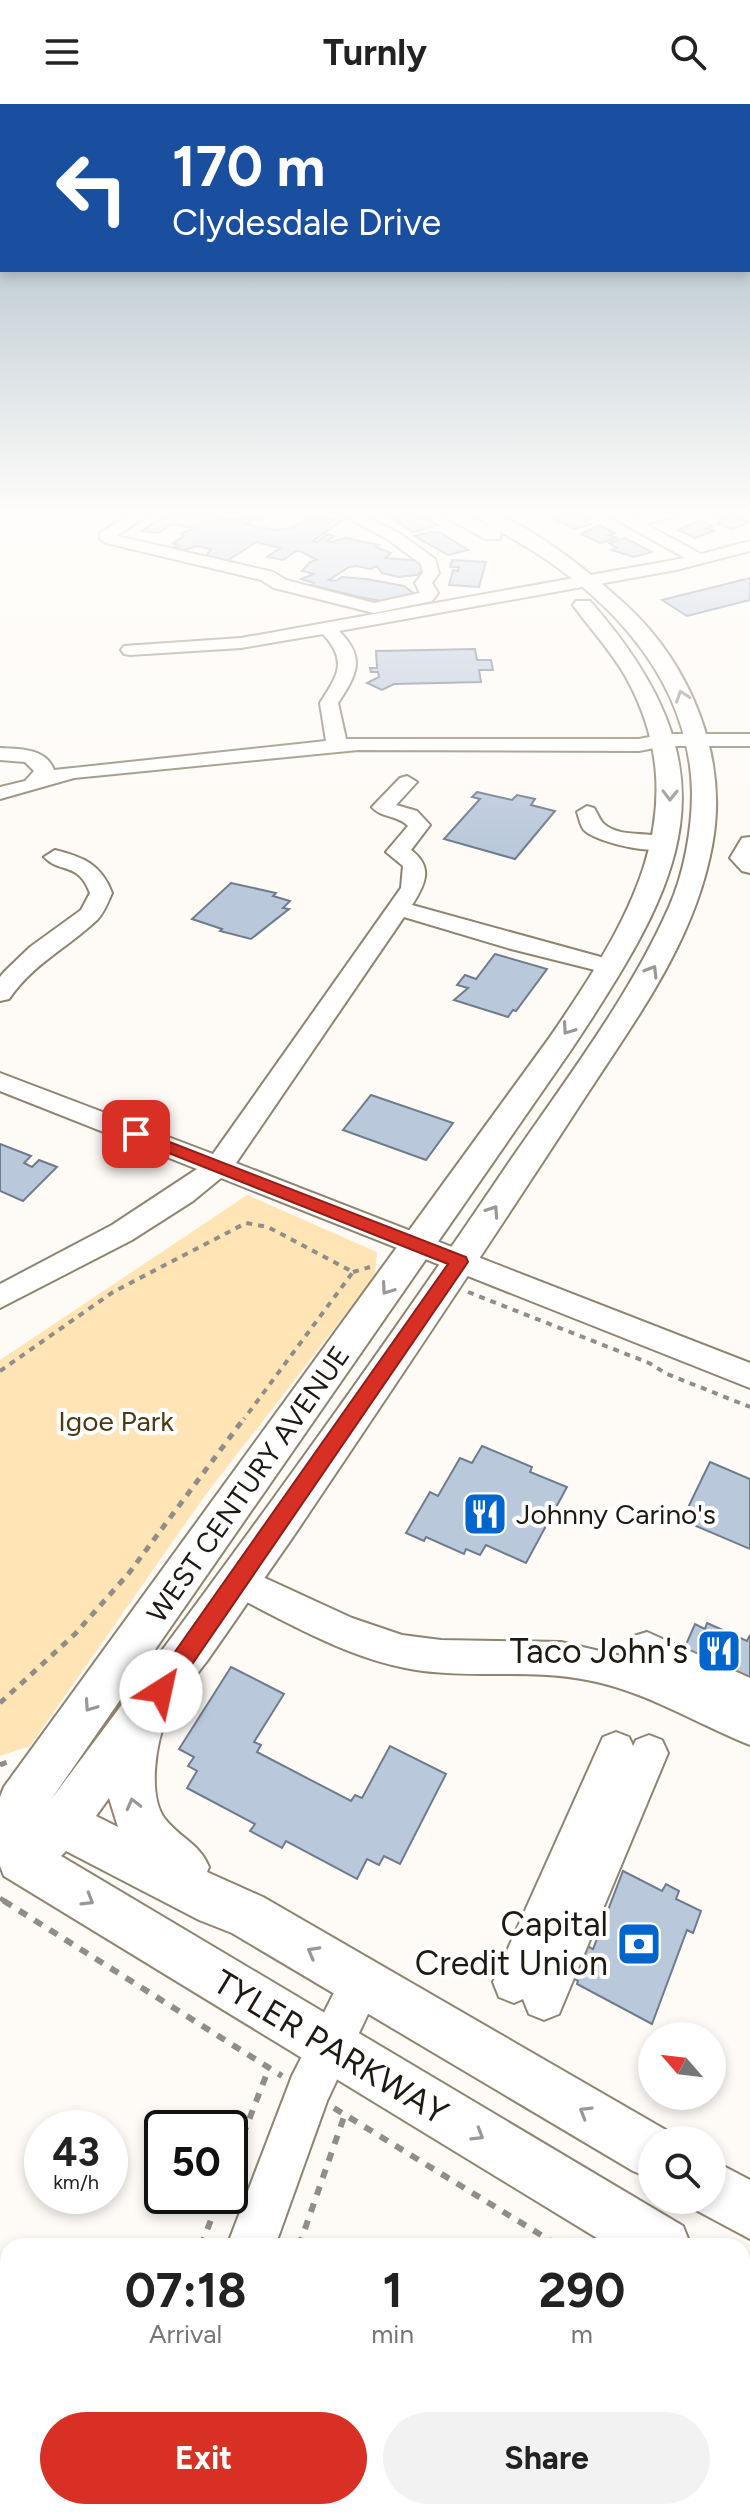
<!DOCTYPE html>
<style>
:root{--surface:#fff;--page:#f2f2f2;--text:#222;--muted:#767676;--accent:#d93025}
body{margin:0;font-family:Figtree,sans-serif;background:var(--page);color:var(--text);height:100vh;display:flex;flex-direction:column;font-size:30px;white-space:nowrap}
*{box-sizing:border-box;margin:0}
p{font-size:26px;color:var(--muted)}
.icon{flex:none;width:44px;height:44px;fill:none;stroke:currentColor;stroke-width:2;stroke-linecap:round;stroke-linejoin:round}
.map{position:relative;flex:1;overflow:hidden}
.panel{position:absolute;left:0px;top:2134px;width:750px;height:282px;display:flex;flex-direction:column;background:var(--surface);border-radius:24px 24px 0 0;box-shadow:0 4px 12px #0003}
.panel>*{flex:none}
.guide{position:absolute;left:0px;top:0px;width:750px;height:168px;box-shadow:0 4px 12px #0003;background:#1a4fa0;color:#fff;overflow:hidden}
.needle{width:52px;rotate:298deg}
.fabs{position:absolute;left:638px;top:1918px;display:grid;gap:16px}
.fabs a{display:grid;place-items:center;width:88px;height:88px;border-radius:50%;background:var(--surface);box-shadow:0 4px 12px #0003;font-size:40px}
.speed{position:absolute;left:24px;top:2006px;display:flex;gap:16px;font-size:40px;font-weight:700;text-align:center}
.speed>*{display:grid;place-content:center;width:104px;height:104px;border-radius:50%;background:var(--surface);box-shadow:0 4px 12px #0003;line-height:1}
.speed small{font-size:20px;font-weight:400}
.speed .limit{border:4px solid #111;border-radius:12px;background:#fff;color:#111}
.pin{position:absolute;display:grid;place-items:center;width:68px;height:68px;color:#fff;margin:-34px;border-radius:16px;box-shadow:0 4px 12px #0006}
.me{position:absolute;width:88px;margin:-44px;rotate:35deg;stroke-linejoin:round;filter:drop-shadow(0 0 6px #0008)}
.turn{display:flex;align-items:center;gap:28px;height:168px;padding:0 40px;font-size:36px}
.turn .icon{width:104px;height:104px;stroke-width:2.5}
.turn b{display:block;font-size:56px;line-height:68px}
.eta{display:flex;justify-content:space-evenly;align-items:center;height:136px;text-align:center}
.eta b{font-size:48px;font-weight:700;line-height:56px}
.cta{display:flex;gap:16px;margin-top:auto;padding:16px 40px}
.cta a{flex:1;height:92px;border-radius:48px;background:var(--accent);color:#fff;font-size:32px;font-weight:700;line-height:92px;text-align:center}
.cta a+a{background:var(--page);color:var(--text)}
header{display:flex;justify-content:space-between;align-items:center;height:104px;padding:0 40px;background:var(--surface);font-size:36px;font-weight:700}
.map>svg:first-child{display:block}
.green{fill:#ffe5b6}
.building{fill:#bac8db;stroke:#6f7c8d;stroke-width:2}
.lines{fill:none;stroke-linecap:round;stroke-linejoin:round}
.minor-casing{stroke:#8e8470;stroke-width:4}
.major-casing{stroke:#8e8470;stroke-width:4}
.path-far2{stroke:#918d88;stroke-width:4;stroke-dasharray:6 6;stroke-linecap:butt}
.path-far1{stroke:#918d88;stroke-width:5;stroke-dasharray:7 7;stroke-linecap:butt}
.path{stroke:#918d88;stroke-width:6;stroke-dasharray:9 9;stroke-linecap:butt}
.minor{fill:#fff;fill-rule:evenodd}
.major{fill:#fff;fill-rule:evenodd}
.oneway{stroke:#9a9895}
.route{fill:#d93025;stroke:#8d1f18;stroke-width:2}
.labels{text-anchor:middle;stroke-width:8;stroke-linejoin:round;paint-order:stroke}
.park-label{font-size:28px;fill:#4c3912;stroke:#fff}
.street-label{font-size:28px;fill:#1e1a13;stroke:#fff}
.poi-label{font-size:28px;fill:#1e1a13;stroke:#fff;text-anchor:start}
.near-poi-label{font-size:34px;fill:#1e1a13;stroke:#fff;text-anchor:end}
.near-street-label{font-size:34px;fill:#1e1a13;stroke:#fff}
</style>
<header><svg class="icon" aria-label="menu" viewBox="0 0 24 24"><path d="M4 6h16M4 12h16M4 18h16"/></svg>Turnly<svg class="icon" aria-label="search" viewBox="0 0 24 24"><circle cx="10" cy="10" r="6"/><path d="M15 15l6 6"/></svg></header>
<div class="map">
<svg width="750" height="2415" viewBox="0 0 750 2415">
<rect width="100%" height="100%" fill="#fefbf7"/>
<!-- green -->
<path class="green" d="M247,1091L377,1148L375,1172L204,1393L30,1642L0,1652V1256Z"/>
<!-- building -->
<g class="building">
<path d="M172,406H210L208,407L211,406L214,411L211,412L238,416L256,408L267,411L246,420L274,426L292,424L311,411L341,417L313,437L317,438L328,430L334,432L327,437L331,438L346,434L379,441L376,443L391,449L385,454L420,457L426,464L417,471L399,473L382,469L377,462L370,465L357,462L349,463L329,476L336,477L342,473L366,475L404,482L416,491L382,497L359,493L311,481L314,479L301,475L314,470L302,467L310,458L317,456L302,448L296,447L283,456L267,453L280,444L256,438L227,457L206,452L211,445L197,442L184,446L174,443L178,441L173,439L184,432L181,430L194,424L172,420L159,429L142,427Z"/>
<path d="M407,406L438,421L413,428L386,411Z"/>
<path d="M729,407L742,411L737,414L749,418L733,425L718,420L726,416L716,413Z"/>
<path d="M575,408L590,415L584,417L591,420L575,425L553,414Z"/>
<path d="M699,416L712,422L706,424L714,427L695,434L678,426Z"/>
<path d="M599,421L615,429L609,431L617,434L600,439L581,430Z"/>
<path d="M432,428L441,429L468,446L448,451L414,432Z"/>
<path d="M625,434L652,448L634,453L611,446L617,444L609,439Z"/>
<path d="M452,456L486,458L479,483L449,481L453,466L458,467L459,463H450Z"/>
<path d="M750,474V496L687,512L662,496Z"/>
<path d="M475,545L477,556H491L493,566H479L481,578L394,580L382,586L367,579L379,573L378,568H371L370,564H377L376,547Z"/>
<path d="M477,688L512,696L517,691L535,695L531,701L555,707L515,755L444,735L480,695L472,693Z"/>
<path d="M231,779L276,789L273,792L290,797L283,804L289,805L251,835L220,827L222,825L192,815Z"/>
<path d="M495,850L547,865L516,907L513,906L508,913L454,896L468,884L457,881L465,871L476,875Z"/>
<path d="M371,991L453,1019L426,1056L343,1026Z"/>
<path d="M0,1040L31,1052L24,1059L32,1063L39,1056L57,1063L23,1097L0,1087Z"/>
<path d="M482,1342L532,1363L530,1368L567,1383L526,1459L486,1441L480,1451L466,1445L464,1450L426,1433L424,1437L406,1429L430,1388L438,1392L460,1354L472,1359Z"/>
<path d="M710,1358L750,1375V1445L682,1416Z"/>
<path d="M707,1519L747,1537L750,1531V1579L684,1545L695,1520L705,1525Z"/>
<path d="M231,1563L284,1590L254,1638L261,1641L257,1648L351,1697L355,1691L362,1694L390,1642L446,1670L400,1760L384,1752L379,1761L367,1755L357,1775L286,1737L282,1744L250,1727L255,1720L187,1684L197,1667L188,1662L194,1653L179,1645Z"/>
<path d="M623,1767L662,1787L666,1780L679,1787L676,1795L701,1807L693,1829L687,1826L652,1920L577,1880L578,1877L561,1867L575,1835L593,1845Z"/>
<path d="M0,2208L8,2214V2268L3,2277L8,2281V2374L5,2371L0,2381Z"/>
<path d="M742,2293L750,2298V2345L742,2373Z"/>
<path d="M742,2399L750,2404V2415H603L593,2408H742Z"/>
<path d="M428,2408H459L457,2415H443Z"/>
</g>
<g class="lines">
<!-- minor casing -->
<g class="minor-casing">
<g id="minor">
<path d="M136,406H154L117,432L273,468L286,476L374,499L420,489L415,479L423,469L421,460L387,435L333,406H352L399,429L435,455L439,469L432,479L438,489L432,497L374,509L274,484L261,476L106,439L100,435V429Z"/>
<path d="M599,406H617L633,414L666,406H690L688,409L645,420L701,450L750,437V447L676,466L339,527C366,554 357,570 338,599L346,635H639L665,630H750V642H665L639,647L358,646L74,674L0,695V683L25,677L34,667L25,658L0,656V644C20,645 46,644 54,666L326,637L320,599C338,571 348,557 323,530L241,544L130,551L124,550L121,546L124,542L241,534L685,454Z"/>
<path d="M407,672L417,678L396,701L417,707L430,721L411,746C434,763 425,781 412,801L619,858L623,863L619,868L611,870L511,845L404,813L236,1059L750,1259V1284L221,1074L193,1097L132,1136L0,1204V1180L112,1121L197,1065L0,987V969L213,1050L401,784L403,762L386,748L408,722C398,711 381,714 372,703L400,674Z"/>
<path d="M587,702L594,704C597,708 600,717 604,720C623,737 660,723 676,741C664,754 596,739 584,726C580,721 579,713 577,708Z"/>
<path d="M750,733V769L742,767L730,754L742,734Z"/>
<path d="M55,746C83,753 101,760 112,789C108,798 104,809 97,816C66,845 34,859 9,895L0,897V873L4,868L30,843L81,806L90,789C78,757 60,770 44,753Z"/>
<path d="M239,1462L352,1514L402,1531L441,1536L561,1538L634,1555L629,1544L634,1532L647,1528L750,1574V1641C695,1619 646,1587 587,1576C533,1565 477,1574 423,1567C353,1558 289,1519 227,1488L222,1477L227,1466Z"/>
<path d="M616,1628L629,1633L633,1642L636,1636L649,1631L662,1636L668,1649L559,1910L544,1916L529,1910L523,1895L514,1899L499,1893L493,1878L603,1633Z"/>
<path d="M363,1855L378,1861L384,1876L327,1997L275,2142H227L292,1972L348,1861Z"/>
<path d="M128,2408H180L177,2415H125Z"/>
<path d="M486,2408H538L536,2415H484Z"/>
</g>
</g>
<!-- major casing -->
<g class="major-casing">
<g id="major">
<path d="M433,406H456L495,425L464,406C471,406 481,404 488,407C532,421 592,470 626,501C691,561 729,654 712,742C694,840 633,919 580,1001C486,1146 389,1290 293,1433C264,1474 236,1516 207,1557C194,1574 178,1592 168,1611C156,1635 147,1692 165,1715C181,1735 199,1739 209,1763L207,1768L263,1793L671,2029L674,2036H652V2075L633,2067L232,1829L199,1816L66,1747L61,1752L683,2122L691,2142H610L4,1772L0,1762V1693L4,1683L550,933C626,822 699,708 627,575C612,548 591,526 573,501L576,497H590C742,670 684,776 571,946L50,1697C202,1494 353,1289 495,1079C554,991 627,899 669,803C684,770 692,725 692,689C690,568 599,481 499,427L501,431L499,435H485ZM109,1694L118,1723L96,1712Z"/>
<path d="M712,2056L750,2076V2135L692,2104L689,2096H712Z"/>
<path d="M742,2160L750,2164V2223L742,2219Z"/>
</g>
</g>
<!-- path-far2 -->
<g class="path-far2">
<path d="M353,1168L370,1163"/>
<path d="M468,1188L649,1259L667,1270L750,1303"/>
<path d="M0,1267L113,1188L246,1119L268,1123L353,1168L244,1315"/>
</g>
<!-- path-far1 -->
<g class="path-far1">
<path d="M0,1599L75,1530L129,1469L245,1313"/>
<path d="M0,1661L10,1657"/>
<path d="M0,1794L7,1799"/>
</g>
<!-- path -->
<g class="path">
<path d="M4,1797L282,1972"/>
<path d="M334,2004L559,2142"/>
<path d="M230,2065L269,1964"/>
<path d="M201,2142L220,2092"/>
<path d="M299,2142L345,2010"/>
<path d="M742,2255L750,2260"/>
<path d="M96,2415L98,2408"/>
<path d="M206,2415L209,2408"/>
</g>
<!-- minor -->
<use href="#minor" class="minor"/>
<!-- major -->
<use href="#major" class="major"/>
</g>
<!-- one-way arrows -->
<defs><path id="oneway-chevron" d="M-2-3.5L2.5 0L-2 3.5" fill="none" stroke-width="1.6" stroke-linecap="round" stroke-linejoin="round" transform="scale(2)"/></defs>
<g class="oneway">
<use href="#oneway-chevron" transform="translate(682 592) rotate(-109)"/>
<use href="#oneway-chevron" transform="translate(670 691) rotate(91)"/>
<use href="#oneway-chevron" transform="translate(652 867) rotate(-59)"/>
<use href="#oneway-chevron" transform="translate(568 925) rotate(125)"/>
<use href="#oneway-chevron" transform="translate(493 1107) rotate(-56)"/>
<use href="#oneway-chevron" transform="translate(387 1185) rotate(125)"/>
<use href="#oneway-chevron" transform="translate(90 1602) rotate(125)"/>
<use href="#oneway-chevron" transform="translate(133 1700) rotate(-104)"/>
<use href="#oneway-chevron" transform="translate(88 1796) rotate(31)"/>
<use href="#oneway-chevron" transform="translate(313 1848) rotate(-151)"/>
<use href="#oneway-chevron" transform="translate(585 2008) rotate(-149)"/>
<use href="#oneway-chevron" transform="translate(478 2031) rotate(31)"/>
</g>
<!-- sky -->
<linearGradient id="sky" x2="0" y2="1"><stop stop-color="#9ab0bc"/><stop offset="0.55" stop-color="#fffdfb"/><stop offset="1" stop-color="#fffdfb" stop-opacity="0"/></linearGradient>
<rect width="750" height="744" fill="url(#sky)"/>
<!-- route -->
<path class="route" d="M136,1025L466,1153L468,1158L169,1594L161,1597L153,1594L150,1587L153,1579L448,1160L131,1034V1026Z"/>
<!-- icons -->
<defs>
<g id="restaurant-square" transform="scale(2.3)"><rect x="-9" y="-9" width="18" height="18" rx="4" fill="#0065cd" stroke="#fff"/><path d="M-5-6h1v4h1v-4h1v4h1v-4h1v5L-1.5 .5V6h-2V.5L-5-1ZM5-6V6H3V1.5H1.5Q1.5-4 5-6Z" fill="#fff"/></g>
<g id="bank-square" transform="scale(2.3)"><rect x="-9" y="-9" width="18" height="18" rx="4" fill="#0065cd" stroke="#fff"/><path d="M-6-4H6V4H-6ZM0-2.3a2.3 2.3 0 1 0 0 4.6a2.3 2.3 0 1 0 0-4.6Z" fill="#fff"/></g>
</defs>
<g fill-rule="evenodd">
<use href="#restaurant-square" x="485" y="1410"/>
<use href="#restaurant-square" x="719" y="1547"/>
<use href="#bank-square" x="639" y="1840"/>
</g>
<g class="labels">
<!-- park labels -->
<g class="park-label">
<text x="116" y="1327">Igoe Park</text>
</g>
<!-- street labels -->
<g class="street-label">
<text transform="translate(248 1380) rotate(-55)" y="10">WEST CENTURY AVENUE</text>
</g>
<!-- poi labels -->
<g class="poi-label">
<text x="516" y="1420">Johnny Carino's</text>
</g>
<!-- near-poi labels -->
<g class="near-poi-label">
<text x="688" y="1559">Taco John's</text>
<text x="608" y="1832">Capital<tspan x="608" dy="39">Credit Union</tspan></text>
</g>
<!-- near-street labels -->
<g class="near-street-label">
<text transform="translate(331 1943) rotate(31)" y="12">TYLER PARKWAY</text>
</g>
</g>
</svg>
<div class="fabs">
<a><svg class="needle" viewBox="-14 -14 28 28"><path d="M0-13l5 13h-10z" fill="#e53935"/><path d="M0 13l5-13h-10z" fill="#767676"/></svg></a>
<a><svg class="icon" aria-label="search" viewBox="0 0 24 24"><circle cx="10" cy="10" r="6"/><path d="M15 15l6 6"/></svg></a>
</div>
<div class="speed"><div>43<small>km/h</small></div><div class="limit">50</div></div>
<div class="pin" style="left:136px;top:1030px;background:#d93025"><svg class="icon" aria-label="arrive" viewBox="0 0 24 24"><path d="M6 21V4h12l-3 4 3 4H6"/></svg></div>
<svg class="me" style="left:161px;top:1587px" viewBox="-20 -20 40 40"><circle r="19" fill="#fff"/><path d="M0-13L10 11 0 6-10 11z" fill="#d93025"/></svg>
<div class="guide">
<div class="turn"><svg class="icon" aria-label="left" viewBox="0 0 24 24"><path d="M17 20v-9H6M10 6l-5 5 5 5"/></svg><div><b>170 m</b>Clydesdale Drive</div></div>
</div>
<section class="panel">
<div class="eta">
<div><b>07:18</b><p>Arrival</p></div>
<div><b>1</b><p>min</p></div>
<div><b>290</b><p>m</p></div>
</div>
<div class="cta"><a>Exit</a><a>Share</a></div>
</section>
</div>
